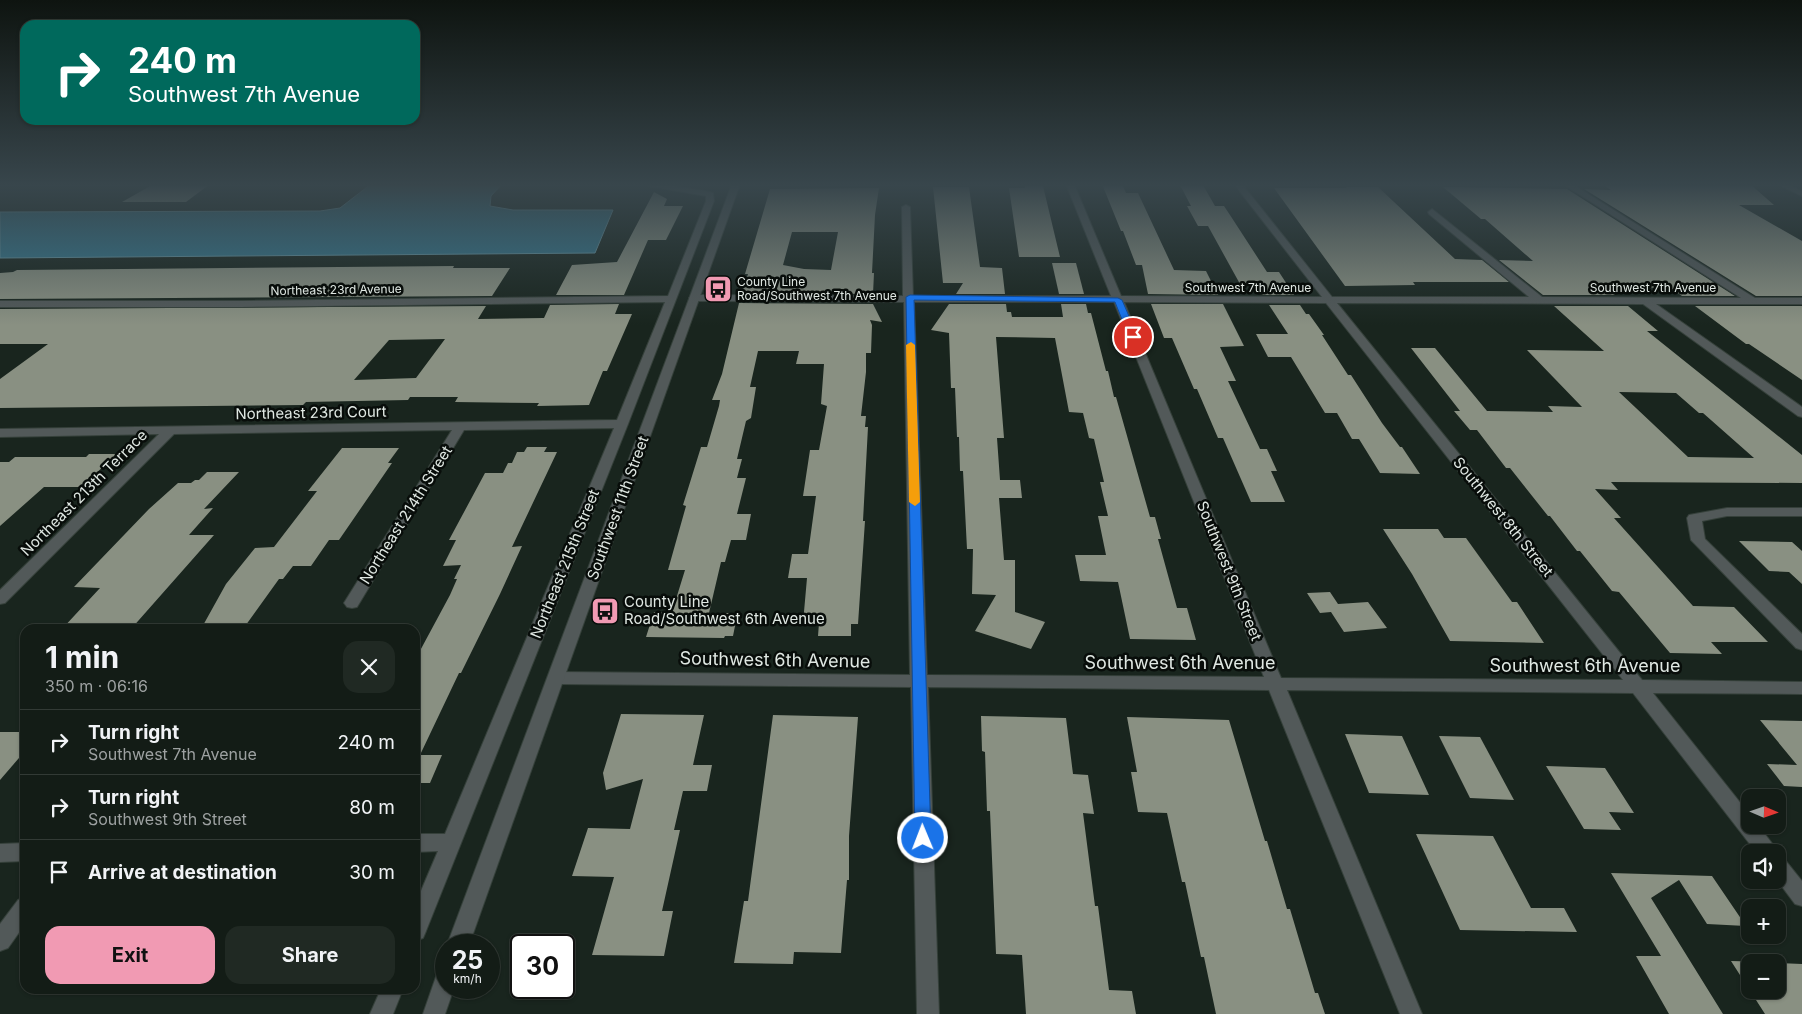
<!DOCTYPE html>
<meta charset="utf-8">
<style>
:root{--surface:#131c16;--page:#202923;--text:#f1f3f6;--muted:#9da1a1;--line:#323a35;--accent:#f19ab3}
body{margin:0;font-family:Inter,sans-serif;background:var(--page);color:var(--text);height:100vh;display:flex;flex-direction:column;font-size:19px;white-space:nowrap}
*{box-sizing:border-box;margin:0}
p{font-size:16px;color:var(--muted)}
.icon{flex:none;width:28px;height:28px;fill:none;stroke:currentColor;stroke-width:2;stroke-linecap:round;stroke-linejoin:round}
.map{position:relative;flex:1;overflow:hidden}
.panel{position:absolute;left:20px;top:624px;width:400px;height:370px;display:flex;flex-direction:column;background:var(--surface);border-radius:15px;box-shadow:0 1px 4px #0004,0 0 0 1px var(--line)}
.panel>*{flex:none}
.guide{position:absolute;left:20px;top:20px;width:400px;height:105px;border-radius:15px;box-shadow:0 1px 4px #0004,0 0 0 1px var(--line);background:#00695c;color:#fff;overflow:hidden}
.needle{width:32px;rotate:92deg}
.tools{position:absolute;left:1741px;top:789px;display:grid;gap:10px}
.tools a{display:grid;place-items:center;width:45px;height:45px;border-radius:10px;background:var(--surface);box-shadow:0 1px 4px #0004,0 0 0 1px var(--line);font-size:25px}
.speed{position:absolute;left:435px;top:934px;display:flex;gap:10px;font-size:25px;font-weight:700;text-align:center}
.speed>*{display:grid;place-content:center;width:65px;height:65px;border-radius:50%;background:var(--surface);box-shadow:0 1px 4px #0004,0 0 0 1px var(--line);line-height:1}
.speed small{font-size:12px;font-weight:400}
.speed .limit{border:2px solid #111;border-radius:8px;background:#fff;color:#111}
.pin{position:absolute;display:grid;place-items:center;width:42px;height:42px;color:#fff;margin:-21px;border:2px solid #fff;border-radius:50%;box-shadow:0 1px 5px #0007}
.me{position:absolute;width:55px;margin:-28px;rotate:359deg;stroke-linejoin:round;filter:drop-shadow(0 0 4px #0008)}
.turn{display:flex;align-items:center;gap:18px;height:105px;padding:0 25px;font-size:22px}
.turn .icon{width:65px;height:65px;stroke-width:2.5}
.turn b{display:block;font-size:35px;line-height:42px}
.round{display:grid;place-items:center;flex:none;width:52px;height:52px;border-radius:15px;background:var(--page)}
.head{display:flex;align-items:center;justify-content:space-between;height:85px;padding:0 25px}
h1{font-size:30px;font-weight:700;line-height:38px}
.action{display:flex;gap:10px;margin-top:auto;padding:10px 25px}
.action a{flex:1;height:58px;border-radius:15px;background:var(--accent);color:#111;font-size:20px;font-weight:700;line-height:58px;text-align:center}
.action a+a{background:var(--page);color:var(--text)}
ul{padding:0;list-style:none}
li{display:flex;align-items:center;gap:15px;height:65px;padding:0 25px;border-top:1px solid var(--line)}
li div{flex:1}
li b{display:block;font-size:19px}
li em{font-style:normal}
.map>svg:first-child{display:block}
.water{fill:#367b93;stroke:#699cab}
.building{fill:#899082;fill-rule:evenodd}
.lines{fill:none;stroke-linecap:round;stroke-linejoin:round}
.minor-casing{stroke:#35403a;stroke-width:2}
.tertiary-casing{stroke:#35403a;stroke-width:2}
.minor{fill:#525959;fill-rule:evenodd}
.tertiary{fill:#525959;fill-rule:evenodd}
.route{fill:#1a73e8;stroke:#114b97}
.slow{fill:#f59e0b}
.labels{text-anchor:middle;stroke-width:5;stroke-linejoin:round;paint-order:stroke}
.far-poi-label{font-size:12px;fill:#e0e8e3;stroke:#080d0a;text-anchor:start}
.far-street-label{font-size:12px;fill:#e0e8e3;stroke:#080d0a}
.street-label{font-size:15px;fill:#e0e8e3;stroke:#080d0a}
.poi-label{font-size:15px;fill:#e0e8e3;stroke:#080d0a;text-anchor:start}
.near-street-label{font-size:18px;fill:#e0e8e3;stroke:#080d0a}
</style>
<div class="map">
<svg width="1802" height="1014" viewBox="0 0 1802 1014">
<rect width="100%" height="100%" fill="#19251e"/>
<!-- water -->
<path class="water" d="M371,184H502L491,196L490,206L513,210H613L595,253L0,258V212L320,211L340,208Z"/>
<!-- building -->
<g class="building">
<path d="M210,184L186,202H122L152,185Z"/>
<path d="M1102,184H1122L1126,193H1138L1174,270L1206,271L1218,295L1148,294L1142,265H1136L1123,231H1121Z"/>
<path d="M1602,184H1750L1774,205H1739L1802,241V296H1756L1584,189L1611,190Z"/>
<path d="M1180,185H1203L1215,206H1224L1230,215L1267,272H1279L1294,295H1263L1256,284H1240L1208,226H1198L1187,206H1191Z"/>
<path d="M1025,186H1043L1060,257H1019L1009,188H1025Z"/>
<path d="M933,187H969L980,267L1002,268L1005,294H956L963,283H943Z"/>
<path d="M1346,187H1378L1455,259L1482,260L1509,282H1413L1415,285L1345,286L1274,188H1347Z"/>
<path d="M1443,187L1567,189L1735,296H1682L1671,288L1605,287L1615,295H1543L1499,260L1533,261L1485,219H1481Z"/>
<path d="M879,188L875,215L872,273H874L873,294L742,293L748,274H745L770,189ZM792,232H838L831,270L804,269L783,265Z"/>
<path d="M654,192L667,199L664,206H683L666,240H648L624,295H556L572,265L617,262Z"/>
<path d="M1052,263H1076L1084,294H1059Z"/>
<path d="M454,266L453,268H510L492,296L0,299V273L13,272L17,270Z"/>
<path d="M739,303L873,304L882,322L870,320L872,325L871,353H866V372L861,416H866L865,427H868L863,521H865L858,624H851V636H818L819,623H803L807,578H788L792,554H808L816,496H803L810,450H819L827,406L821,404L824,364H796L799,351H758L750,387H756L751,418L746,421L737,459H742L737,478H746L737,514H751L746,540H731L725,562H721L709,613H729L728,616H737L733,636H725L724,638L646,637L654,612H672L685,570H668L686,506L683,505L701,447H707L719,406L720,400H712L722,374Z"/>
<path d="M619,304L615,314H632L607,371H603L589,405L537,406L539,403L455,402L458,397H410L408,400L306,402L303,405L0,408V379L48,344H0V309L486,306L478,319L544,318L550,305ZM445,339L416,378L354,380L389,340Z"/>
<path d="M949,304H1006L1007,312H1011L1012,317H1063L1061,304H1086L1088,313H1091L1106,371H1108L1114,397H1116L1150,517H1155L1161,539H1158L1177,608H1187L1196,640L1130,639L1118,582L1080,581L1075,555H1106L1098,516H1108L1100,482H1104L1094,439L1089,438L1083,413L1069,412L1055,338L996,337L1004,438H997L1000,480H1020L1022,498H999L1004,560H1015V612L1045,622L1031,649L975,631L996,595L972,594L973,549H967L963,471H960L959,437H957L955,388H951L949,333L931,330Z"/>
<path d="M1151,304H1223L1244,346L1220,347L1236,381H1228L1260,449H1267L1277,471H1271L1285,502H1251L1223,438H1218L1197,389H1194L1172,338H1164Z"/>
<path d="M1269,305H1300L1306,314H1309L1324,335H1322L1348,375H1351L1382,423L1400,447H1402L1420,474L1380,473L1359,439H1352L1337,413H1325L1291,357H1268L1256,334H1288Z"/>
<path d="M1554,306H1628L1658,331H1647L1802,455V483L1611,482L1618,490L1595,489L1621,518H1614L1693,606L1734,607L1768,642H1711L1722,654L1670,653L1619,592L1612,591L1580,551H1577L1550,516H1548L1510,468H1506L1477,430H1470L1454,411H1460L1411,348H1435L1487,411L1553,412L1548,406L1582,407L1527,350L1604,351ZM1619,392L1676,393L1699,413H1703L1754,458L1688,457Z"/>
<path d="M1695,306H1802V380L1749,344H1746Z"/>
<path d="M527,447H547L544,452H557L512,547L522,546L500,594L461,673H459L420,755H442L430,783H415V660L450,595L457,579H454L461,565L443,566L456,540H449L485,473H503L508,463H512L517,452H524Z"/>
<path d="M342,448H399L388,463H392L339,540H329L311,566H293L283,579H279L243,629H201L226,584L255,548L274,547L317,491H308Z"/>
<path d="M89,454H117L81,487H44L0,526V462H9L15,457H86Z"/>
<path d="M207,472H239L204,509L213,508L189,535H214L131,629H62L100,588L74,587L149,509L178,483H191L195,480H199Z"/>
<path d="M1383,529H1438L1444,538H1466L1512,602H1517L1544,643L1450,641L1412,574Z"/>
<path d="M1739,541L1792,542L1802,551V584L1789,572L1769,571Z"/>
<path d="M1330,592L1338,604L1368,602L1387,628L1344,632L1331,612L1320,613L1307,593Z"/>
<path d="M621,714L704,715L693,765H712L707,791H683L674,830H680L662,911H673L664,956L592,955L614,877L572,876L588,828L630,829L643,779L606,790L603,773Z"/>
<path d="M773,715L858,717L849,836V880H847L841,953L794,952L793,964L734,963L744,901H748Z"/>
<path d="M981,716L1066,718L1073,774L1088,775L1094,814L1083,813L1095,906H1098L1109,990L1132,991L1136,1014H1026L1022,955L996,954L990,811H987L985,752L982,751Z"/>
<path d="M1127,717L1229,720L1265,841H1267L1287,909H1290L1315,993H1318L1325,1014H1216L1204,957H1201L1185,882H1182L1167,813L1138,812L1131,772H1137Z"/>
<path d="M1760,720L1802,721V787L1784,786L1767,764L1797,765Z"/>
<path d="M0,732H25V751L0,780Z"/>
<path d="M1345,734L1402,736L1429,795L1369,793Z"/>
<path d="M1439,736L1480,737L1514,800L1470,798Z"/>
<path d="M1546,766L1605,768L1634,813L1609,812L1621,830L1584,829Z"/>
<path d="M1416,834L1493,836L1531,908H1564L1577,932L1460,930Z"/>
<path d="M1611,873L1712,876L1746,926L1707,924L1679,880L1651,898L1723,1014H1669L1636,956H1661Z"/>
<path d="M1731,961L1768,962H1750V990H1778V963L1802,964V1014H1765Z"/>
</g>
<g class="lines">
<!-- minor casing -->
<g class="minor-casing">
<g id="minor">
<path d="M645,184H661L706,191L713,193L714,201L628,424L426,931L423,938L415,941V905L438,851L415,852V834H445L614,428L464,430L357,607L352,608L347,607L344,603L452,430L174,434L5,603L0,604V590L159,434L0,437V429L617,420L665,302L241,307H0V301H241L668,296L706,201V196L649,186Z"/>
<path d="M1066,184H1074L1121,296L1322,297L1234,184H1242L1332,297H1529L1429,214L1428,212L1432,209L1542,297L1741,298L1563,184H1572L1755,298H1802V304H1656L1802,407V417L1798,416L1643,304L1337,303L1642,680L1802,682V694L1653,693L1750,815V825H1758L1774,846L1777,852H1756L1633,693L1287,690L1422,1014H1400L1269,690L928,687L939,1014H917L911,687L557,684L551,682L549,678L551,674L557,672L910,675L904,302L694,301L689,298L694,295L903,296L902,207L906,205L910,207L913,296H1111ZM914,302H1114L1264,677L927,675ZM1124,302L1326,303L1623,680L1281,678Z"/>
<path d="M1777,184H1786L1802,191V196Z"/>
<path d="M1727,508H1802V516H1727L1702,521L1705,539L1802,634V650L1796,648L1691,540L1687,518L1689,515Z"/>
<path d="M25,843V861L0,862V844Z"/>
<path d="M1778,857L1785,860L1802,881V906L1795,904L1777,880Z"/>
<path d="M25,897V924L8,948L0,951V924L18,900Z"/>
<path d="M381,989H403L393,1014H370Z"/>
</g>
</g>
<!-- tertiary casing -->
<g class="tertiary-casing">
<g id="tertiary">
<path d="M732,184H740L469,945H447Z"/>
<path d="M446,968V988H454L445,1014H423L438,971Z"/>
</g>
</g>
<!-- minor -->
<use href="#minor" class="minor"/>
<!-- tertiary -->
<use href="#tertiary" class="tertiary"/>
</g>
<!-- sky -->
<linearGradient id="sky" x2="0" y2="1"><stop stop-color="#0e1410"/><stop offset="0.57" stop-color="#38464c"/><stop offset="1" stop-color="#38464c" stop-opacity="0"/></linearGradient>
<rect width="1802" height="325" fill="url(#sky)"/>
<!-- route -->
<path class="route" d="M910,295L1118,298L1122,300L1138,337L1133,339L1129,337L1115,302L914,300L931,838L929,843L923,845L917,843L915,838L906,297Z"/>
<!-- slow -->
<path class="slow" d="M911,342L915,345L920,502L915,506L909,502L906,345Z"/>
<!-- icons -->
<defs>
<g id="bus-square" transform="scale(1.4375)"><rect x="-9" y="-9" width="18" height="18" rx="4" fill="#f19ab3" stroke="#080d0a"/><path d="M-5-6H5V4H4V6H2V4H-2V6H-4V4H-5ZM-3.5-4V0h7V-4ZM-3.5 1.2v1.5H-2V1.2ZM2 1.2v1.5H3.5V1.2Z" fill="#111"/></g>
</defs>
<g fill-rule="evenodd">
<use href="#bus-square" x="718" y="289"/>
<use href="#bus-square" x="605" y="611"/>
</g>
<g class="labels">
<!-- far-poi labels -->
<g class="far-poi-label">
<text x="737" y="286">County Line<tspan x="737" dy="14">Road/Southwest 7th Avenue</tspan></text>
</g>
<!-- far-street labels -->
<g class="far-street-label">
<text x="1248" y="292">Southwest 7th Avenue</text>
<text x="1653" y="292">Southwest 7th Avenue</text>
<text transform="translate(336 290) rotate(-1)" y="4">Northeast 23rd Avenue</text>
</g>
<!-- street labels -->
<g class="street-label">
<text transform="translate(311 413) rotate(-1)" y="5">Northeast 23rd Court</text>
<text transform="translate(84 493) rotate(-45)" y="5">Northeast 213th Terrace</text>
<text transform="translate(618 508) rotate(-70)" y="5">Southwest 11th Street</text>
<text transform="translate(406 515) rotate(-58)" y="5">Northeast 214th Street</text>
<text transform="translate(1503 517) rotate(51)" y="5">Southwest 8th Street</text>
<text transform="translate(565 564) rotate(-68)" y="5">Northeast 215th Street</text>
<text transform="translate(1229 571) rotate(68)" y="5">Southwest 9th Street</text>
</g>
<!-- poi labels -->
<g class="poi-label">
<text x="624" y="607">County Line<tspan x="624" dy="17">Road/Southwest 6th Avenue</tspan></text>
</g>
<!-- near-street labels -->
<g class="near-street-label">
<text transform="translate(775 660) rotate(1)" y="6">Southwest 6th Avenue</text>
<text x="1180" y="669">Southwest 6th Avenue</text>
<text x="1585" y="672">Southwest 6th Avenue</text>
</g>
</g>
</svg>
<div class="tools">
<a><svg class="needle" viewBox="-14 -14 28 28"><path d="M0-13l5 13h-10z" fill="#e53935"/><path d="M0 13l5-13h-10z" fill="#9da1a1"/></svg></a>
<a><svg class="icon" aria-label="sound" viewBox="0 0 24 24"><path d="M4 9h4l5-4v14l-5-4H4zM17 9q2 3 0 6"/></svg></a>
<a>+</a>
<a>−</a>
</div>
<div class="speed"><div>25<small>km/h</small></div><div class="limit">30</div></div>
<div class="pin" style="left:1133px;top:337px;background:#d93025"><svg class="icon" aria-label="arrive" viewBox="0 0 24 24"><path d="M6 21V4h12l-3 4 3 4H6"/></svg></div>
<svg class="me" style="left:923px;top:838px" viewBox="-20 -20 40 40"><circle r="17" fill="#1a73e8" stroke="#fff" stroke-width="3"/><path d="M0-11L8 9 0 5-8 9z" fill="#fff"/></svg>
<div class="guide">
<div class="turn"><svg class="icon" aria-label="right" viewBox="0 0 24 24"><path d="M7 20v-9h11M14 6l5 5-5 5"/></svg><div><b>240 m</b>Southwest 7th Avenue</div></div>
</div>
<section class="panel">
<div class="head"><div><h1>1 min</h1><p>350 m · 06:16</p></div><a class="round"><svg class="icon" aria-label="close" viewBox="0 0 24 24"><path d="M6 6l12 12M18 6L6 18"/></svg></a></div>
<ul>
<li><svg class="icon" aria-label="right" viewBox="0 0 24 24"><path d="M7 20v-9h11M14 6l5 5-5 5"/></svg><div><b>Turn right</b><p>Southwest 7th Avenue</p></div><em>240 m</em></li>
<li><svg class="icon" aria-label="right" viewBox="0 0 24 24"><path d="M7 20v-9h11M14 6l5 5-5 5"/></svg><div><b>Turn right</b><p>Southwest 9th Street</p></div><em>80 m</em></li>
<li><svg class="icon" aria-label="arrive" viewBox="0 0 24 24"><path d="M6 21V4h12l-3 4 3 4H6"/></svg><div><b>Arrive at destination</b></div><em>30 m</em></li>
</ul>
<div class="action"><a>Exit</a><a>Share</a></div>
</section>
</div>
